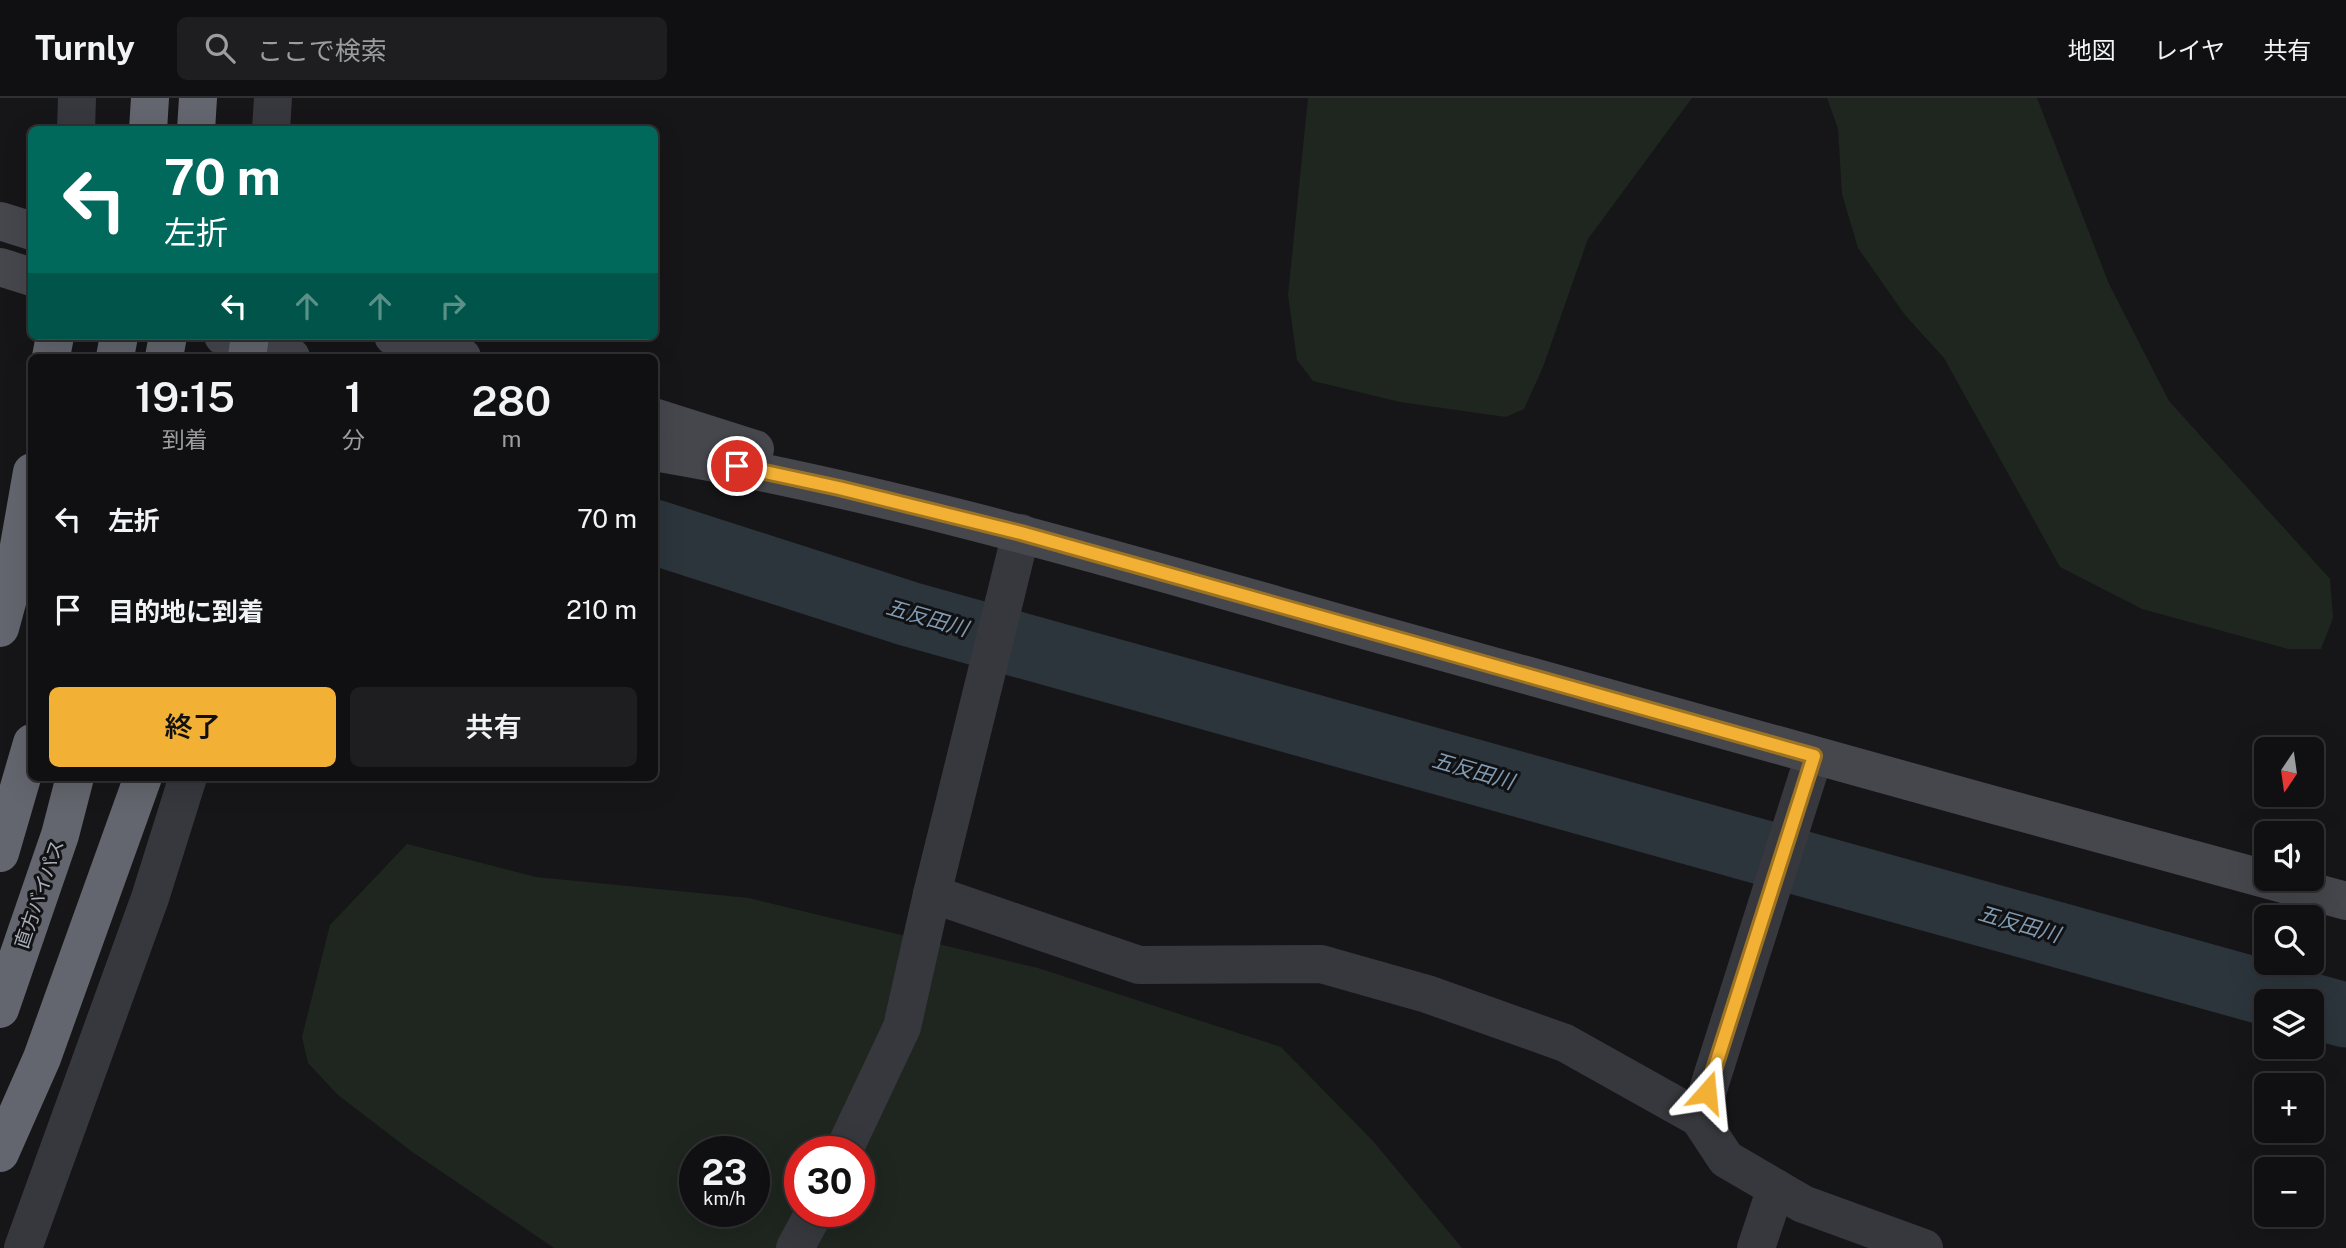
<!DOCTYPE html>
<html lang="ja">
<meta charset="utf-8">
<style>
:root{--surface:#101012;--page:#1e1e20;--text:#f1f3f6;--muted:#9c9d9f;--line:#303032;--accent:#f2b134}
body{margin:0;font-family:"Public Sans","Noto Sans JP",sans-serif;background:var(--page);color:var(--text);height:100vh;display:flex;flex-direction:column;font-size:26px;white-space:nowrap}
*{box-sizing:border-box;margin:0}
p{font-size:23px;color:var(--muted)}
.icon{flex:none;width:38px;height:38px;fill:none;stroke:currentColor;stroke-width:2;stroke-linecap:round;stroke-linejoin:round}
.map{position:relative;flex:1;overflow:hidden}
.sheet{position:absolute;left:28px;top:256px;width:630px;height:427px;display:flex;flex-direction:column;background:var(--surface);border-radius:10px;box-shadow:0 7px 28px #0002,0 0 0 2px var(--line)}
.sheet>*{flex:none}
.hud{position:absolute;left:28px;top:28px;width:630px;height:214px;border-radius:10px;box-shadow:0 7px 28px #0002,0 0 0 2px var(--line);background:#00695c;color:#fff;overflow:hidden}
.needle{width:46px;rotate:193deg}
.buttons{position:absolute;left:2254px;top:639px;display:grid;gap:14px}
.buttons a{display:grid;place-items:center;width:70px;height:70px;border-radius:10px;background:var(--surface);box-shadow:0 7px 28px #0002,0 0 0 2px var(--line);font-size:35px}
.speed{position:absolute;left:679px;top:1038px;display:flex;gap:14px;font-size:35px;font-weight:700;text-align:center}
.speed>*{display:grid;place-content:center;width:91px;height:91px;border-radius:50%;background:var(--surface);box-shadow:0 7px 28px #0002,0 0 0 2px var(--line);line-height:1}
.speed small{font-size:18px;font-weight:400}
.speed .limit{border:10px solid #d22;background:#fff;color:#111}
.pin{position:absolute;display:grid;place-items:center;width:60px;height:60px;color:#fff;margin:-30px;border:4px solid #fff;border-radius:50%;box-shadow:0 2px 7px #0007}
.me{position:absolute;width:77px;margin:-38px;rotate:18deg;stroke-linejoin:round;filter:drop-shadow(0 0 5px #0008)}
.turn{display:flex;align-items:center;gap:24px;height:147px;padding:0 21px;font-size:32px}
.turn .icon{width:91px;height:91px;stroke-width:2.5}
.turn b{display:block;font-size:49px;line-height:60px}
.lanes{display:flex;align-items:center;height:66px;padding:0 21px;background:#0003;justify-content:center;gap:35px;direction:ltr}
.lanes .off{opacity:.35}
.eta{display:flex;justify-content:space-evenly;align-items:center;height:119px;text-align:center}
.eta b{font-size:42px;font-weight:600;line-height:49px}
.cta{display:flex;gap:14px;margin-top:auto;padding:14px 21px}
.cta a{flex:1;height:80px;border-radius:10px;background:var(--accent);color:#111;font-size:28px;font-weight:600;line-height:80px;text-align:center}
.cta a+a{background:var(--page);color:var(--text)}
ul{padding:0;list-style:none}
li{display:flex;align-items:center;gap:21px;height:91px;padding:0 21px}
li div{flex:1}
li b{display:block;font-size:26px}
li em{font-style:normal}
header{display:flex;align-items:center;gap:42px;box-sizing:border-box;height:98px;padding:0 35px;background:var(--surface);border-bottom:2px solid var(--line)}
header strong{font-size:33px}
nav{display:flex;gap:38px;margin-inline-start:auto;font-size:24px}
.search{width:490px;height:63px;background:var(--page);display:flex;align-items:center;gap:18px;box-sizing:border-box;padding:0 24px;border-radius:10px;color:var(--muted);font-size:26px}
.map>svg:first-child{display:block}
.green{fill:#1e261f;fill-rule:evenodd}
.lines{fill:none;stroke-linecap:round;stroke-linejoin:round}
.river{stroke:#2c353c;stroke-width:65}
.street{stroke:#37383d;stroke-width:38}
.secondary{stroke:#45474d;stroke-width:38}
.highway{stroke:#63666e;stroke-width:38}
.route-casing{stroke:#9d7322;stroke-width:18}
.route{stroke:#f2b134;stroke-width:12}
.labels{text-anchor:middle;stroke-width:6;stroke-linejoin:round;paint-order:stroke}
.street-label{font-size:19px;fill:#a8adb8;stroke:#111113}
.water-label{font-size:21px;font-style:italic;fill:#7f9bb3;stroke:#111113}
</style>
<header>
<strong>Turnly</strong>
<div class="search"><svg class="icon" aria-label="search" viewBox="0 0 24 24"><circle cx="10" cy="10" r="6"/><path d="M15 15l6 6"/></svg>ここで検索</div>
<nav><a>地図</a><a>レイヤ</a><a>共有</a></nav>
</header>
<div class="map">
<svg width="2346" height="1150" viewBox="0 0 2346 1150">
<rect width="100%" height="100%" fill="#161618"/>
<!-- green -->
<g class="green">
<path d="M1308,0H1692L1588,141L1543,269L1524,311L1506,319L1400,304L1313,283L1297,262L1288,197Z"/>
<path d="M1827,0H2037L2109,186L2169,303L2330,481L2333,520L2321,551H2288L2142,511L2060,469L1944,260L1905,217L1858,150L1842,96L1838,31Z"/>
<path d="M407,746L536,779L749,800L1038,870L1281,949L1373,1043L1462,1150H554L411,1053L338,997L308,965L302,939L330,827ZM695,1054H754V1113H695ZM800,1054H859V1113H800Z"/>
</g>
<g class="lines">
<!-- river -->
<g class="river">
<path d="M654,434L909,516L2295,903"/>
<path d="M2312,908L2346,917"/>
</g>
<!-- street -->
<g class="street">
<path d="M76,32L77,0"/>
<path d="M271,32L273,0"/>
<path d="M1814,658L1699,1020L1726,1061L1803,1106L1924,1150"/>
<path d="M932,796L1139,867L1321,866L1427,896L1565,945L1699,1020"/>
<path d="M843,1054L902,929L932,796L1021,435"/>
<path d="M23,1150L150,800L188,679"/>
<path d="M795,1150L815,1113"/>
<path d="M1756,1150L1776,1090"/>
</g>
<!-- secondary -->
<g class="secondary">
<path d="M0,123L32,133"/>
<path d="M0,169L32,179"/>
<path d="M223,238L291,259"/>
<path d="M393,238L462,259"/>
<path d="M654,319L755,351"/>
<path d="M654,354C906,397 1150,472 1396,541C1712,630 2029,717 2346,803"/>
</g>
<!-- highway -->
<g class="highway">
<path d="M148,32L150,0"/>
<path d="M196,32L198,0"/>
<path d="M51,259L55,238"/>
<path d="M115,259L119,238"/>
<path d="M164,259L168,238"/>
<path d="M247,259L250,238"/>
<path d="M0,530L13,482L32,374"/>
<path d="M0,755L32,645"/>
<path d="M0,911L60,737L75,679"/>
<path d="M0,1055L42,960L143,679"/>
</g>
</g>
<g class="lines">
<!-- route casing -->
<g class="route-casing">
<path id="route" d="M737,368L839,390L1021,435L1814,658L1707,994"/>
</g>
<!-- route -->
<use href="#route" class="route"/>
</g>
<g class="labels">
<!-- street labels -->
<g class="street-label">
<text transform="translate(39 796) rotate(-71)" y="7">直方バイパス</text>
</g>
<!-- water labels -->
<g class="water-label">
<text transform="translate(927 520) rotate(16)" y="7">五反田川</text>
<text transform="translate(1473 673) rotate(16)" y="7">五反田川</text>
<text transform="translate(2019 826) rotate(16)" y="7">五反田川</text>
</g>
</g>
</svg>
<div class="buttons">
<a><svg class="needle" viewBox="-14 -14 28 28"><path d="M0-13l5 13h-10z" fill="#e53935"/><path d="M0 13l5-13h-10z" fill="#9c9d9f"/></svg></a>
<a><svg class="icon" aria-label="sound" viewBox="0 0 24 24"><path d="M4 9h4l5-4v14l-5-4H4zM17 9q2 3 0 6"/></svg></a>
<a><svg class="icon" aria-label="search" viewBox="0 0 24 24"><circle cx="10" cy="10" r="6"/><path d="M15 15l6 6"/></svg></a>
<a><svg class="icon" aria-label="layers" viewBox="0 0 24 24"><path d="M12 4l9 5-9 5-9-5zM3 14l9 5 9-5"/></svg></a>
<a>+</a>
<a>−</a>
</div>
<div class="speed"><div>23<small>km/h</small></div><div class="limit">30</div></div>
<div class="pin" style="left:737px;top:368px;background:#d93025"><svg class="icon" aria-label="arrive" viewBox="0 0 24 24"><path d="M6 21V4h12l-3 4 3 4H6"/></svg></div>
<svg class="me" style="left:1707px;top:994px" viewBox="-20 -20 40 40"><path d="M0-17L14 15 0 8-14 15z" fill="#f2b134" stroke="#fff" stroke-width="4"/></svg>
<div class="hud">
<div class="turn"><svg class="icon" aria-label="left" viewBox="0 0 24 24"><path d="M17 20v-9H6M10 6l-5 5 5 5"/></svg><div><b>70 m</b>左折</div></div>
<div class="lanes"><svg class="icon" aria-label="left" viewBox="0 0 24 24"><path d="M17 20v-9H6M10 6l-5 5 5 5"/></svg><svg class="icon off" aria-label="ahead" viewBox="0 0 24 24"><path d="M12 20V5M6 11l6-6 6 6"/></svg><svg class="icon off" aria-label="ahead" viewBox="0 0 24 24"><path d="M12 20V5M6 11l6-6 6 6"/></svg><svg class="icon off" aria-label="right" viewBox="0 0 24 24"><path d="M7 20v-9h11M14 6l5 5-5 5"/></svg></div>
</div>
<section class="sheet">
<div class="eta">
<div><b>19:15</b><p>到着</p></div>
<div><b>1</b><p>分</p></div>
<div><b>280</b><p>m</p></div>
</div>
<ul>
<li><svg class="icon" aria-label="left" viewBox="0 0 24 24"><path d="M17 20v-9H6M10 6l-5 5 5 5"/></svg><div><b>左折</b></div><em>70 m</em></li>
<li><svg class="icon" aria-label="arrive" viewBox="0 0 24 24"><path d="M6 21V4h12l-3 4 3 4H6"/></svg><div><b>目的地に到着</b></div><em>210 m</em></li>
</ul>
<div class="cta"><a>終了</a><a>共有</a></div>
</section>
</div>
